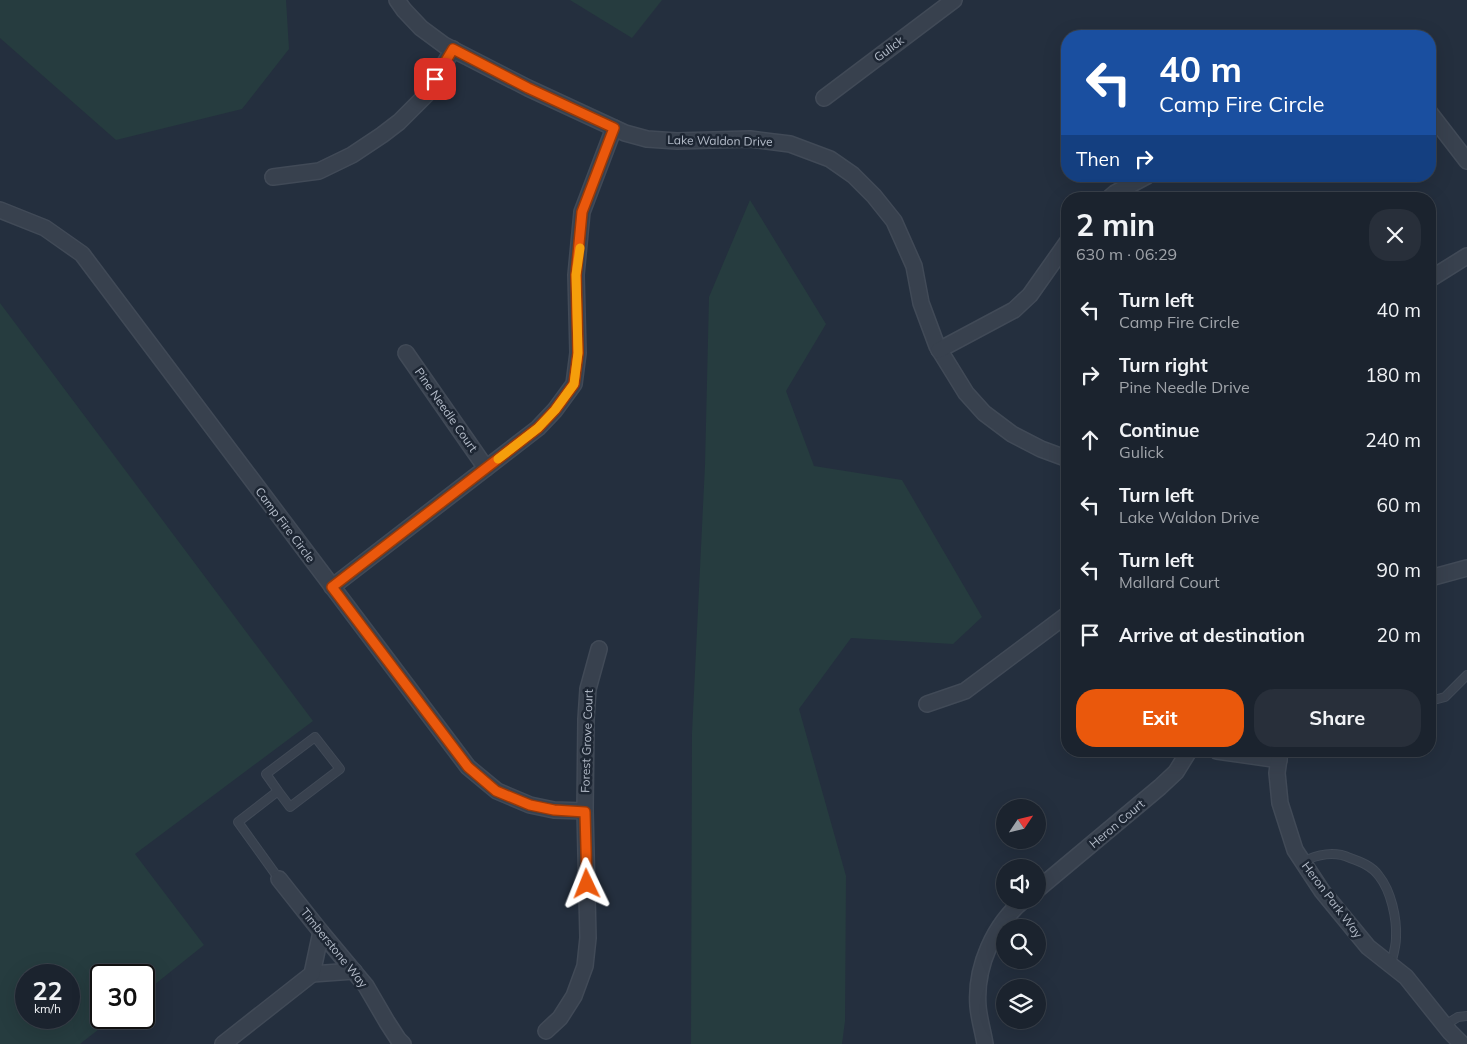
<!DOCTYPE html>
<meta charset="utf-8">
<style>
:root{--surface:#1b232e;--page:#282f3a;--text:#f1f3f6;--muted:#a0a4aa;--line:#39404a;--accent:#ea580c}
body{margin:0;font-family:Mulish,sans-serif;background:var(--page);color:var(--text);height:100vh;display:flex;flex-direction:column;font-size:19px;white-space:nowrap}
*{box-sizing:border-box;margin:0}
p{font-size:16px;color:var(--muted)}
.icon{flex:none;width:28px;height:28px;fill:none;stroke:currentColor;stroke-width:2;stroke-linecap:round;stroke-linejoin:round}
.map{position:relative;flex:1;overflow:hidden}
.side{position:absolute;left:1061px;top:192px;width:375px;height:565px;display:flex;flex-direction:column;background:var(--surface);border-radius:20px;box-shadow:0 5px 20px #0002,0 0 0 1px var(--line)}
.side>*{flex:none}
.banner{position:absolute;left:1061px;top:30px;width:375px;height:152px;border-radius:20px;box-shadow:0 5px 20px #0002,0 0 0 1px var(--line);background:#1a4fa0;color:#fff;overflow:hidden}
.needle{width:32px;rotate:55deg}
.tools{position:absolute;left:996px;top:799px;display:grid;gap:10px}
.tools a{display:grid;place-items:center;width:50px;height:50px;border-radius:50%;background:var(--surface);box-shadow:0 5px 20px #0002,0 0 0 1px var(--line);font-size:25px}
.speed{position:absolute;left:15px;top:964px;display:flex;gap:10px;font-size:25px;font-weight:700;text-align:center}
.speed>*{display:grid;place-content:center;width:65px;height:65px;border-radius:50%;background:var(--surface);box-shadow:0 5px 20px #0002,0 0 0 1px var(--line);line-height:1}
.speed small{font-size:12px;font-weight:400}
.speed .limit{border:2px solid #111;border-radius:8px;background:#fff;color:#111}
.pin{position:absolute;display:grid;place-items:center;width:42px;height:42px;color:#fff;margin:-21px;border-radius:10px;box-shadow:0 2px 8px #0006}
.me{position:absolute;width:55px;margin:-28px;rotate:358deg;stroke-linejoin:round;filter:drop-shadow(0 0 4px #0008)}
.turn{display:flex;align-items:center;gap:18px;height:105px;padding:0 15px;font-size:22px}
.turn .icon{width:65px;height:65px;stroke-width:2.5}
.turn b{display:block;font-size:35px;line-height:42px}
.then{display:flex;align-items:center;height:48px;padding:0 15px;background:#0003;gap:10px;font-size:19px}
.round{display:grid;place-items:center;flex:none;width:52px;height:52px;border-radius:20px;background:var(--page)}
.summary{display:flex;align-items:center;justify-content:space-between;height:85px;padding:0 15px}
h1{font-size:30px;font-weight:700;line-height:38px}
.action{display:flex;gap:10px;margin-top:auto;padding:10px 15px}
.action a{flex:1;height:58px;border-radius:20px;background:var(--accent);color:#fff;font-size:20px;font-weight:700;line-height:58px;text-align:center}
.action a+a{background:var(--page);color:var(--text)}
ul{padding:0;list-style:none}
li{display:flex;align-items:center;gap:15px;height:65px;padding:0 15px}
li div{flex:1}
li b{display:block;font-size:19px}
li em{font-style:normal}
.map>svg:first-child{display:block}
.green{fill:#263c3f;fill-rule:evenodd}
.lines{fill:none;stroke-linecap:round;stroke-linejoin:round}
.lane-casing{stroke:#414a57;stroke-width:10}
.street-casing{stroke:#414a57;stroke-width:18}
.lane{stroke:#38414e;stroke-width:8}
.street{stroke:#38414e;stroke-width:15}
.route-casing{stroke:#983908;stroke-width:12}
.route{stroke:#ea580c;stroke-width:9}
.slow{stroke:#f59e0b;stroke-width:9}
.labels{text-anchor:middle;stroke-width:5;stroke-linejoin:round;paint-order:stroke}
.street-label{font-size:12px;fill:#b4bcc9;stroke:#1d2633}
</style>
<div class="map">
<svg width="1467" height="1044" viewBox="0 0 1467 1044">
<rect width="100%" height="100%" fill="#242f3e"/>
<!-- green -->
<g class="green">
<path d="M0,0H286L289,49L242,109L116,140L0,38Z"/>
<path d="M570,0H662L632,38Z"/>
<path d="M750,200L826,324L786,391L814,466L902,480L982,617L953,644L851,638L799,709L846,876L845,1021L842,1044H691L692,733L705,465L709,297Z"/>
<path d="M0,303L313,721L135,854L204,945L144,993V975H101V1018H113L80,1044H0ZM26,975H69V1018H26Z"/>
</g>
<g class="lines">
<!-- lane casing -->
<g class="lane-casing">
<g id="lane">
<path d="M1430,701L1445,697L1467,675"/>
<path d="M278,791L266,774L315,737L340,769L290,807L278,791L238,822L279,879"/>
<path d="M1303,862C1317,854 1335,851 1350,858C1361,862 1372,866 1379,876C1391,891 1397,918 1396,938C1396,946 1393,956 1391,964"/>
<path d="M1445,1025L1458,1017L1467,1016"/>
</g>
</g>
<!-- street casing -->
<g class="street-casing">
<g id="street">
<path d="M397,0L404,10L421,28L444,45L528,88L625,133L647,139L677,141L750,139L790,144L830,159L853,175L874,196L894,221L914,266L921,303L937,346L966,393L984,413L1012,434L1041,449L1068,459"/>
<path d="M824,98L954,0"/>
<path d="M1430,113L1467,161"/>
<path d="M273,177L319,171L352,155L382,135L399,122L427,94L453,49"/>
<path d="M1108,199L1115,193L1147,176"/>
<path d="M0,210L45,228L82,254L468,767L497,791L530,805L554,810L585,811"/>
<path d="M1430,279L1467,256"/>
<path d="M939,350L1014,310L1030,295L1068,241"/>
<path d="M406,353L486,468"/>
<path d="M1430,578L1467,568"/>
<path d="M332,587L538,428L555,410L574,384L578,353L576,275L582,212L614,128"/>
<path d="M927,704L965,691L1068,614"/>
<path d="M1217,751L1279,760"/>
<path d="M1280,751L1277,773L1280,803L1295,850L1322,891L1368,947L1406,977L1450,1032L1462,1044"/>
<path d="M279,879L321,932L366,986L387,1022L398,1039L403,1044"/>
<path d="M1038,889L1160,787L1176,772L1189,751"/>
<path d="M312,974L354,971"/>
<path d="M546,1031L560,1018L574,996L585,966L588,938L585,811L586,719L588,689L599,649"/>
<path d="M223,1044L312,974L321,932"/>
<path d="M985,1044C983,1031 979,1019 978,1006C975,967 994,924 1024,900"/>
</g>
</g>
<!-- lane -->
<use href="#lane" class="lane"/>
<!-- street -->
<use href="#street" class="street"/>
</g>
<g class="lines">
<!-- route casing -->
<g class="route-casing">
<path id="route" d="M435,79L453,49L528,88L614,128L582,212L576,275L578,353L574,384L555,410L538,428L332,587L468,767L496,791L530,805L554,810L585,812L587,884"/>
</g>
<!-- route -->
<use href="#route" class="route"/>
<!-- slow -->
<path class="slow" d="M498,459L538,428L555,410L574,384L578,353L576,275L580,248"/>
</g>
<g class="labels">
<!-- street labels -->
<g class="street-label">
<text transform="translate(889 49) rotate(-37)" y="4">Gulick</text>
<text transform="translate(720 141) rotate(1)" y="4">Lake Waldon Drive</text>
<text transform="translate(446 410) rotate(55)" y="4">Pine Needle Court</text>
<text transform="translate(285 525) rotate(53)" y="4">Camp Fire Circle</text>
<text transform="translate(587 741) rotate(-88)" y="4">Forest Grove Court</text>
<text transform="translate(1117 824) rotate(-40)" y="4">Heron Court</text>
<text transform="translate(1332 900) rotate(53)" y="4">Heron Park Way</text>
<text transform="translate(334 948) rotate(51)" y="4">Timberstone Way</text>
</g>
</g>
</svg>
<div class="tools">
<a><svg class="needle" viewBox="-14 -14 28 28"><path d="M0-13l5 13h-10z" fill="#e53935"/><path d="M0 13l5-13h-10z" fill="#a0a4aa"/></svg></a>
<a><svg class="icon" aria-label="sound" viewBox="0 0 24 24"><path d="M4 9h4l5-4v14l-5-4H4zM17 9q2 3 0 6"/></svg></a>
<a><svg class="icon" aria-label="search" viewBox="0 0 24 24"><circle cx="10" cy="10" r="6"/><path d="M15 15l6 6"/></svg></a>
<a><svg class="icon" aria-label="layers" viewBox="0 0 24 24"><path d="M12 4l9 5-9 5-9-5zM3 14l9 5 9-5"/></svg></a>
</div>
<div class="speed"><div>22<small>km/h</small></div><div class="limit">30</div></div>
<div class="pin" style="left:435px;top:79px;background:#d93025"><svg class="icon" aria-label="arrive" viewBox="0 0 24 24"><path d="M6 21V4h12l-3 4 3 4H6"/></svg></div>
<svg class="me" style="left:587px;top:884px" viewBox="-20 -20 40 40"><path d="M0-17L14 15 0 8-14 15z" fill="#ea580c" stroke="#fff" stroke-width="4"/></svg>
<div class="banner">
<div class="turn"><svg class="icon" aria-label="left" viewBox="0 0 24 24"><path d="M17 20v-9H6M10 6l-5 5 5 5"/></svg><div><b>40 m</b>Camp Fire Circle</div></div>
<div class="then">Then<svg class="icon" aria-label="right" viewBox="0 0 24 24"><path d="M7 20v-9h11M14 6l5 5-5 5"/></svg></div>
</div>
<section class="side">
<div class="summary"><div><h1>2 min</h1><p>630 m · 06:29</p></div><a class="round"><svg class="icon" aria-label="close" viewBox="0 0 24 24"><path d="M6 6l12 12M18 6L6 18"/></svg></a></div>
<ul>
<li><svg class="icon" aria-label="left" viewBox="0 0 24 24"><path d="M17 20v-9H6M10 6l-5 5 5 5"/></svg><div><b>Turn left</b><p>Camp Fire Circle</p></div><em>40 m</em></li>
<li><svg class="icon" aria-label="right" viewBox="0 0 24 24"><path d="M7 20v-9h11M14 6l5 5-5 5"/></svg><div><b>Turn right</b><p>Pine Needle Drive</p></div><em>180 m</em></li>
<li><svg class="icon" aria-label="ahead" viewBox="0 0 24 24"><path d="M12 20V5M6 11l6-6 6 6"/></svg><div><b>Continue</b><p>Gulick</p></div><em>240 m</em></li>
<li><svg class="icon" aria-label="left" viewBox="0 0 24 24"><path d="M17 20v-9H6M10 6l-5 5 5 5"/></svg><div><b>Turn left</b><p>Lake Waldon Drive</p></div><em>60 m</em></li>
<li><svg class="icon" aria-label="left" viewBox="0 0 24 24"><path d="M17 20v-9H6M10 6l-5 5 5 5"/></svg><div><b>Turn left</b><p>Mallard Court</p></div><em>90 m</em></li>
<li><svg class="icon" aria-label="arrive" viewBox="0 0 24 24"><path d="M6 21V4h12l-3 4 3 4H6"/></svg><div><b>Arrive at destination</b></div><em>20 m</em></li>
</ul>
<div class="action"><a>Exit</a><a>Share</a></div>
</section>
</div>
